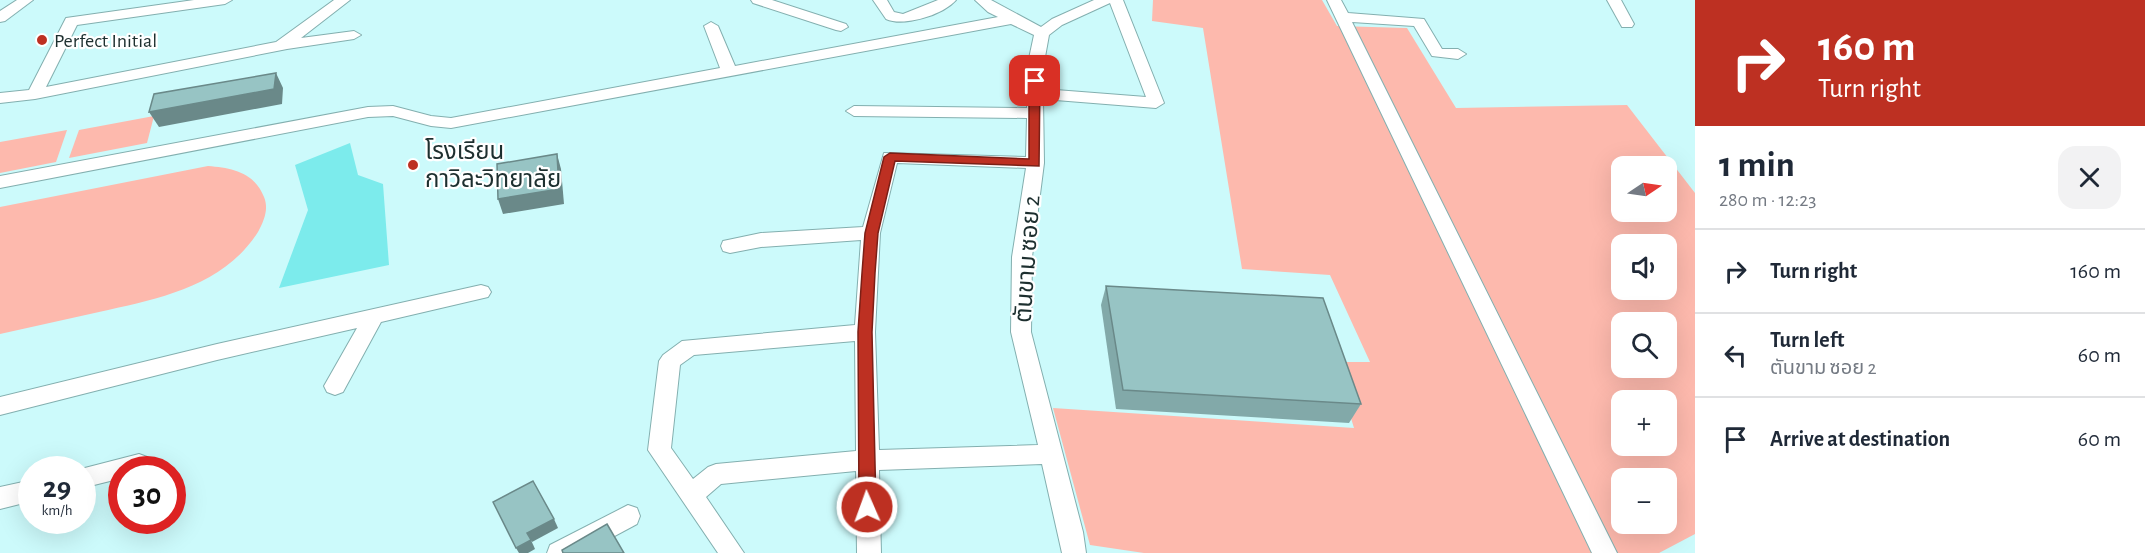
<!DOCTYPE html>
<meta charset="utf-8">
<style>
:root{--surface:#fff;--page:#f2f2f3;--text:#1f2937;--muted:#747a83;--line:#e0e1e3}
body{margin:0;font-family:"Alegreya Sans","Noto Sans Thai",sans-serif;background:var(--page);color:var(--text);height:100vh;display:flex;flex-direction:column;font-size:22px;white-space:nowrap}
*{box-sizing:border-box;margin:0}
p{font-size:20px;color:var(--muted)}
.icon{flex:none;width:33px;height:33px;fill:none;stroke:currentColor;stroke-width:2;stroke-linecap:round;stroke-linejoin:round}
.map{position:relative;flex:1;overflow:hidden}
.side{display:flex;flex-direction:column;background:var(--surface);width:450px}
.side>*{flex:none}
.guide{background:#bd3022;color:#fff;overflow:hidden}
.needle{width:39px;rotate:77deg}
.buttons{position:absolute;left:1611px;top:156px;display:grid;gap:12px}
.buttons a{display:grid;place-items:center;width:66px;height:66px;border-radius:12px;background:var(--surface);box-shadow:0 6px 24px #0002;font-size:30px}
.speed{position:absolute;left:18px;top:456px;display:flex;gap:12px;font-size:30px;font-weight:700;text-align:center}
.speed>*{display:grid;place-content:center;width:78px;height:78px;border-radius:50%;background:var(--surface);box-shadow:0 6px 24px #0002;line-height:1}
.speed small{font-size:15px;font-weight:400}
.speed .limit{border:9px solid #d22;background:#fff;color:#111}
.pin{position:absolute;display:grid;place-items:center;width:51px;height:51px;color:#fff;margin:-26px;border-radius:12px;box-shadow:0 3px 9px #0006}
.me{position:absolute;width:66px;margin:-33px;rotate:358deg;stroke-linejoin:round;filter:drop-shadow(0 0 4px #0008)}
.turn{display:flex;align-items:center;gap:21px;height:126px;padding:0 24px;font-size:27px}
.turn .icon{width:78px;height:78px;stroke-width:2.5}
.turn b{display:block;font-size:42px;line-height:51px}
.round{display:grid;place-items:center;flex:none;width:63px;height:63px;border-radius:18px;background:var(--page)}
.headline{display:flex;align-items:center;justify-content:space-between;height:102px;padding:0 24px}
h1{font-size:36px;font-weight:700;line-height:45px}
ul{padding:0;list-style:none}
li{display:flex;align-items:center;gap:18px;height:84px;padding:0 24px;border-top:2px solid var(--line)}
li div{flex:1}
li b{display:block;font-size:22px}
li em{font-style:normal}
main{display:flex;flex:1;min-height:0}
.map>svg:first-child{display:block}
.green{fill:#fdb9ad;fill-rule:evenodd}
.water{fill:#7cebec}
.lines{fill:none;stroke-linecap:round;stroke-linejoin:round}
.minor-casing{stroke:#83afaf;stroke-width:2}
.minor{fill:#fff;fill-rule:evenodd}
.wall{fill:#82a9a9}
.shaded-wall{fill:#6a8989}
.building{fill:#97c4c4;stroke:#6a8989;stroke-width:1.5}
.route{fill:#bd3022;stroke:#7b1f16;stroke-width:1.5}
.poi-dot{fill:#bd3022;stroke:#fff;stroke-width:2}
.labels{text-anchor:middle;stroke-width:4.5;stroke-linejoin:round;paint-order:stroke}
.far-poi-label{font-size:20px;fill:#1d2f2f;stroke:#fff;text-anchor:start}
.poi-label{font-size:24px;fill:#1d2f2f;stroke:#fff;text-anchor:start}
.street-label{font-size:24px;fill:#1d2f2f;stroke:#fff}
</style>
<main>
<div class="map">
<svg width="1695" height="553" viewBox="0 0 1695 553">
<rect width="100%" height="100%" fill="#ccfafb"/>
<!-- green -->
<g class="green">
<path d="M1153,0H1322L1337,26L1407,28L1456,108L1627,105L1695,193V534L1659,553H1144L1090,545L1053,408L1354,428L1334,362H1370L1330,275L1242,269L1203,28L1152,21ZM1622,166H1666V212H1622ZM1622,244H1666V290H1622ZM1622,322H1666V368H1622ZM1622,400H1666V446H1622ZM1622,478H1666V524H1622Z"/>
<path d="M154,116L147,143L69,158L79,130Z"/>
<path d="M67,130L56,162L0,173V142Z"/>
<path d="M208,166C232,168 254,172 264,197C269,209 264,221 258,232C223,287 157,299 99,312C66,319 33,327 0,334V207Z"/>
</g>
<!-- water -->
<path class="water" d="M350,143L358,175L383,184L389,265L279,288L308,210L295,165Z"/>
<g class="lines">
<!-- minor casing -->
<g class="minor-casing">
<g id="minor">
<path d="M17,0H33L5,21L0,22V11Z"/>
<path d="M194,0H232L225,4L77,25L46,87L276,42L334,0H350L301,38L354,31L361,35L354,39L287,49L35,99L0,103V93L29,90L66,18Z"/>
<path d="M751,0H772L846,24L848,27L841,31L836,30L753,3Z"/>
<path d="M873,0H887L894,12L903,14L938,0H956C943,15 904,27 886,19Z"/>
<path d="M975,0H991L1041,27L1052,19L1094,0H1123L1164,103L1156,108L1043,99L1044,163L1032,257L1031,332L1083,532L1086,553H1062L1042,464L879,470L881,553H857L856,471L721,484L706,497L744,553H718L648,450L659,361L663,355L682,341L855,325L861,240L761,247L730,253L723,251L721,246L723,241L761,233L863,227L884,153L1026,157L1027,118L854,116L846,111L854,106L1027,108V68L1034,35L1011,24L451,128L431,126L393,116L368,117L0,188V176L368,107L393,106L431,116L451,118L720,68L704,26L711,22L718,26L735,66L998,17L988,12ZM1110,3L1146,97L1043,89V68L1049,35L1062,25ZM897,163L1026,168L1012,257L1011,332L1038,445L879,450L875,332L880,233ZM855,341L856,451L716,464L708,467L693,479L671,448L680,365L694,355Z"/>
<path d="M1327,0H1341L1348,13L1424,19L1442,49H1458L1466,54L1458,59L1432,56L1414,26L1352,22L1617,553H1592Z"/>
<path d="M1607,0H1621L1634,24L1632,27H1622Z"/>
<path d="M481,285L488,287L491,292L488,297L381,322L343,392L335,395L327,392L324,386L357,328L217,360L0,415V397L217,344Z"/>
<path d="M139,454L147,457L151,464L148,470H122V478L82,488V470H77Z"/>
<path d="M32,480V501L0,509V487Z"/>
<path d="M628,505L637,508L640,516L637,524L583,553H547L550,545Z"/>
</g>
</g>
<!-- minor -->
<use href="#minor" class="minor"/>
</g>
<!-- wall -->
<path class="wall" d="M1106,286L1361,404L1349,423L1116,409L1101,305Z"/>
<!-- shaded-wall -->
<g class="shaded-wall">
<path d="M276,73L283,88L282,104L159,127L149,112Z"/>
<path d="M557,154L561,169L564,204L503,214L498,199Z"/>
<path d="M554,519L558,528L532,542L527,533Z"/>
<path d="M531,540L535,549L528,553H519L516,548Z"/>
</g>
<!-- building -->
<g class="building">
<path d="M276,73L274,89L149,112L154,94Z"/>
<path d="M557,154L559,189L498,199L497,164Z"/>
<path d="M1106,286L1323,298L1361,404L1123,390Z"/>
<path d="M533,481L554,519L527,533L531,540L516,548L493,502Z"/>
<path d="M607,524L624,553H563L562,550Z"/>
</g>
<!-- route -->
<path class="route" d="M1035,78L1040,81L1039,166L895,161L878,233L875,273L872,332L876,507L873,512L867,514L861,512L859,507L858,332L862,273L865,233L884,157L890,153L1029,159V81Z"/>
<!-- markers -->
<g class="poi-dot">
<circle cx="42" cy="40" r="6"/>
<circle cx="413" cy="165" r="6"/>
</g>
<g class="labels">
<!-- far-poi labels -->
<g class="far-poi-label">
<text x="54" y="47">Perfect Initial</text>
</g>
<!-- poi labels -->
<g class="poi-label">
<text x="425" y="159">โรงเรียน<tspan x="425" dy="28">กาวิละวิทยาลัย</tspan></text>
</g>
<!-- street labels -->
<g class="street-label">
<text transform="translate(1027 259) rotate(-86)" y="8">ตันขาม ซอย 2</text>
</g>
</g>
</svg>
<div class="buttons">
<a><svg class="needle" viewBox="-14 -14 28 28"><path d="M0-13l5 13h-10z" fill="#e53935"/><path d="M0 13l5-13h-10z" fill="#747a83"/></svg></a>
<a><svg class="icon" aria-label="sound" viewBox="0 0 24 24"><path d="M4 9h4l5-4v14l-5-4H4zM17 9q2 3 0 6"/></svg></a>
<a><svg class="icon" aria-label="search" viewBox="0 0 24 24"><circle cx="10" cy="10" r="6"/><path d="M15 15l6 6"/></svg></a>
<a>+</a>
<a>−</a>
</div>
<div class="speed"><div>29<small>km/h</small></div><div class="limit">30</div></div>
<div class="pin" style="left:1035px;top:81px;background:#d93025"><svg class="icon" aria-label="arrive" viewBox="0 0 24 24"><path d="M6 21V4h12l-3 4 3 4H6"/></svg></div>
<svg class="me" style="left:867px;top:507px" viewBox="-20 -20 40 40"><circle r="17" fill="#bd3022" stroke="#fff" stroke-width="3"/><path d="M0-11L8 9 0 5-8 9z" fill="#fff"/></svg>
</div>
<section class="side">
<div class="guide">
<div class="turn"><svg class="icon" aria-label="right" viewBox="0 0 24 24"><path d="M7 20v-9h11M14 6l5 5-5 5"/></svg><div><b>160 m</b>Turn right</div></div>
</div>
<div class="headline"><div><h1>1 min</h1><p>280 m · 12:23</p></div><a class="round"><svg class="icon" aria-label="close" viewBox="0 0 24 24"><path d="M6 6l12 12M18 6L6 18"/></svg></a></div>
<ul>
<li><svg class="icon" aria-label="right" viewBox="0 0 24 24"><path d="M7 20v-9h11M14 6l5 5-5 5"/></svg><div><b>Turn right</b></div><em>160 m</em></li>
<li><svg class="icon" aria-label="left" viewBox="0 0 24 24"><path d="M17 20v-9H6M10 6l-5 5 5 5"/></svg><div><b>Turn left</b><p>ตันขาม ซอย 2</p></div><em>60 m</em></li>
<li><svg class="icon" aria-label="arrive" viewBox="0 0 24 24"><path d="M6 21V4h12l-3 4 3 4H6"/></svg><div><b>Arrive at destination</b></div><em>60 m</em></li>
</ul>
</section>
</main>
